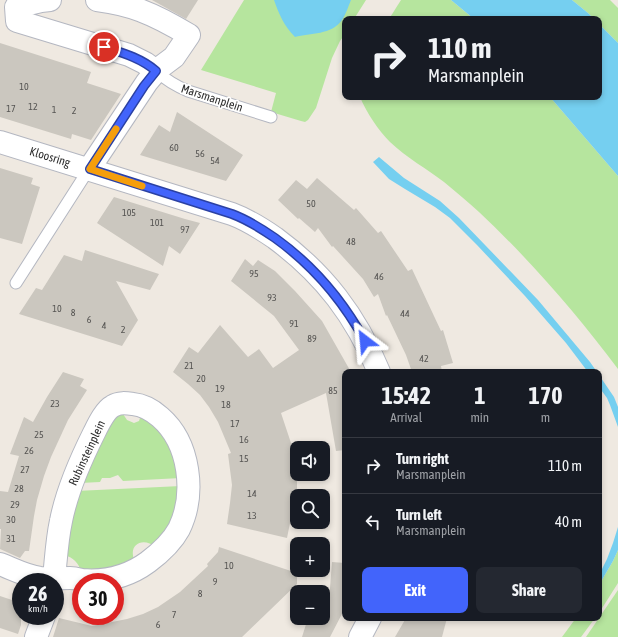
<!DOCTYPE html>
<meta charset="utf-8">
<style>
:root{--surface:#171b24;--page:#242831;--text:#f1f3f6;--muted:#9ea1a6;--line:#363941;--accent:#4264fb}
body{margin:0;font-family:"Asap Condensed",sans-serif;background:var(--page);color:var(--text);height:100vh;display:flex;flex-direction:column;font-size:15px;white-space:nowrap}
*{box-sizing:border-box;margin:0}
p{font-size:13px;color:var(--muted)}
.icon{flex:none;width:22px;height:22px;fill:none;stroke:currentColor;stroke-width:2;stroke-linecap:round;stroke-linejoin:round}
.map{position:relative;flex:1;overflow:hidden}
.details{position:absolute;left:342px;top:369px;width:260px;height:252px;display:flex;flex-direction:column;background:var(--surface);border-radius:8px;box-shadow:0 2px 6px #0003}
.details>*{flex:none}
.guide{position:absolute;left:342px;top:16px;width:260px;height:84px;border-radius:8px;box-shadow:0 2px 6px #0003;background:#171b24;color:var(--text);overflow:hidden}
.buttons{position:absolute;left:290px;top:441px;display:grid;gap:8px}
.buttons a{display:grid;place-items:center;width:40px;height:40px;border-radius:8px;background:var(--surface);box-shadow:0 2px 6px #0003;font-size:20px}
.speed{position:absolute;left:12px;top:573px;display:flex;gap:8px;font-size:20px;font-weight:700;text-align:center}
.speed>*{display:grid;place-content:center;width:52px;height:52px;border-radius:50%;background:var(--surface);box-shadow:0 2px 6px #0003;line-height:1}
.speed small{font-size:10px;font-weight:400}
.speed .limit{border:6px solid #d22;background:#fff;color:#111}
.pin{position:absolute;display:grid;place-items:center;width:34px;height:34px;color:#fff;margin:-17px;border:2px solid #fff;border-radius:50%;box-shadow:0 1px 4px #0007}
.me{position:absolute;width:44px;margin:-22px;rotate:331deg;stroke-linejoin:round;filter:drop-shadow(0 0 3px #0008)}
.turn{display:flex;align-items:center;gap:14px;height:84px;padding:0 20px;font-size:18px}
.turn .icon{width:52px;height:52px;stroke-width:2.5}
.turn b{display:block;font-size:28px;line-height:34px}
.eta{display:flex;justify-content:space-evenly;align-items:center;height:68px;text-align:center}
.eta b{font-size:24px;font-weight:700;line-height:28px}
.action{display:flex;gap:8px;margin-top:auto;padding:8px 20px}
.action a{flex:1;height:46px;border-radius:8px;background:var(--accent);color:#fff;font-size:16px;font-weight:700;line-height:46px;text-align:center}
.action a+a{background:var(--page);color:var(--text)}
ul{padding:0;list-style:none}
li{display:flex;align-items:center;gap:12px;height:56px;padding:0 20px;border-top:1px solid var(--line)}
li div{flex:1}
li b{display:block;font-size:15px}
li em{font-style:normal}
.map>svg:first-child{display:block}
.green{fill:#b6e59e}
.water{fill:#75cff0}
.building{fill:#cbc7bf}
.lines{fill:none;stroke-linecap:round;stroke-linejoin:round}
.service-casing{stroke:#b4b7c1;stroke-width:13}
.minor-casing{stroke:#b4b7c1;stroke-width:24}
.service{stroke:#fff;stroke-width:11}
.minor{stroke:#fff;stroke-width:22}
.route-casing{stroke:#2b41a3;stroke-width:10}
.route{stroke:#4264fb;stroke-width:7}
.slow{stroke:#f59e0b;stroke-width:7}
.labels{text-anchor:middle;stroke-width:3.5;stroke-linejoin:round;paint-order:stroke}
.number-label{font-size:10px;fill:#555452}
.street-label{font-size:12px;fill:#2e2e2e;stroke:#fff}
</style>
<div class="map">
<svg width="618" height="637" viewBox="0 0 618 637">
<rect width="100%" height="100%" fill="#efe9e1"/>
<!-- green -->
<g class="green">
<path d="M244,0H366L354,19H345V34L340,41L332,58L316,108L308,120L305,122L301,121L271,112L276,93L201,70Z"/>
<path d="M401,0H451L474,19H389Z"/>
<path d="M572,0H610L618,8V43L599,24V19H594L588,13Z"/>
<path d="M360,97H550L618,176V369C576,313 530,260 479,212C468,202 456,192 444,182C427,169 407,158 390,142C379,131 366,112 360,97Z"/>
<path d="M123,414L127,420L134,423L139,421L140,418L146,415L165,433L181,478L123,481L118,475L110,478H102L100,482L80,483L111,416Z"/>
<path d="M181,486L178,511L156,547C142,536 127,545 135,562L127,566L81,572C79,563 73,557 64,555L76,491Z"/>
<path d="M618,550V583L599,613V585L613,561Z"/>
<path d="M618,590V637H586Z"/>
<path d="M576,618H595L581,637H562Z"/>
</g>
<!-- water -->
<g class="water">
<path d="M274,0H351C348,7 346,14 342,20C332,35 310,33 295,37C284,26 279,14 274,0Z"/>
<path d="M451,0H572L588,13L594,19H474Z"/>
<path d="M599,24L618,43V176L550,97H599Z"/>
<path d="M379,157L404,178L440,201L459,218L538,300L590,362L597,372H588L566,343L525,296L477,245L450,218L435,207L405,189L389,179L373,162Z"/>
<path d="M599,375L614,397L618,407V427L610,405L607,398L599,387Z"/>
<path d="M618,527V550L613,561L599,585V575L607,559L613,543Z"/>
</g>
<!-- building -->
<g class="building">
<path d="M152,0H198L186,19Z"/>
<path d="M0,43L91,72L87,83L121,94L91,140L72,134L71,139L0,117Z"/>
<path d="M177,112L243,155L226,181L140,155L159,125L170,132Z"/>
<path d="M0,168L33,178L31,184L40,187L22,244L0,238Z"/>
<path d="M317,178L354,210L356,208L378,233L381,231L408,271L412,269L441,331L443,330L453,363L441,366L442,372H412L406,355L387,315L386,316L378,294L374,297L363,279L333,246L332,247L318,228L315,232L299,218L298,219L278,200L296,180L307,189Z"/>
<path d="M114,197L185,219L200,223L180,254L169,246L163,266L97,223Z"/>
<path d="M85,250L159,274L150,290L116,281L138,320L122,346L19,314L36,288L42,290L64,255L82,261Z"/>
<path d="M245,259L253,266L258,260L275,271L295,291L322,321L351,372H345V450L336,451L326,393L281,413L297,461V496H293V508L287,538L227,524L230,503L232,485L228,454L231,453L218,422L209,407L200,395L188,384L173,372L189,347L198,353L220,325L248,357L259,349L273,368L299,350L274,316L231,281Z"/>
<path d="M63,372L84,379L80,386L87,390L68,420L51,457L44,476L37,500L34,516L29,551H25L20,558L0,549L1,529H0V491L8,492L19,456L10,454L24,417L33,422L47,397Z"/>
<path d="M219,547L297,573V584L242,637H53L59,618L92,626L127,619L143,614L158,607L180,592L208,566L207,564L218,552Z"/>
<path d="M332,562L345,563V608L330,637H302L308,618H323V614H328Z"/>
<path d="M0,596L21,603V625L18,634L0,628Z"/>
<path d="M406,618H447L442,637H395Z"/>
</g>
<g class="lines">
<!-- service casing -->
<g class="service-casing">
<g id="service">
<path d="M156,71C166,80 176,86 188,91L271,117"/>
<path d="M16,283L89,169"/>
</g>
</g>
<!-- minor casing -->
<g class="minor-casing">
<g id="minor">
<path d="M50,0L41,1L16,7L17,21L129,55L145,63L156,71"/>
<path d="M0,142L232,214C248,220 262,229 275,238C324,274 356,316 379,372"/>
<path d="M89,169L147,82L158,69L174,57L189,35C174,26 158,17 142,11C128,5 112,2 97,0"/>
<path d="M0,564C13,569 26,576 40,578C50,579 60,578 70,578C75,578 78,579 82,580C106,582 129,576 148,562C160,553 172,542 179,529C196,494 190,443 160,417C152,410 143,405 133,404C126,403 119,402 113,406C105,410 98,425 94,433C80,461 67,490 61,521C57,539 56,559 54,578V582"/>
<path d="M36,637L44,616"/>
<path d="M360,637L370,618"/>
</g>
</g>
<!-- service -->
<use href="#service" class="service"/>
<!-- minor -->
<use href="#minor" class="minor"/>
</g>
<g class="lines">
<!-- route casing -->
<g class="route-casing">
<path id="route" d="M104,47C123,53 141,58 156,71L144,86L90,169L232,214C248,220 262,229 275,238C314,266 342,299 365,341"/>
</g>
<!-- route -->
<use href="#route" class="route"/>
<!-- slow -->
<path class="slow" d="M116,129L90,169L142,186"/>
</g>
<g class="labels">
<!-- number labels -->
<g class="number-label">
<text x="24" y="90">10</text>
<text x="33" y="110">12</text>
<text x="11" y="112">17</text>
<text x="54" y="113">1</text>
<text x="74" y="114">2</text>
<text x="174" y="151">60</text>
<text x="200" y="157">56</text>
<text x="215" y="164">54</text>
<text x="311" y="207">50</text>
<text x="129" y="216">105</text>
<text x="157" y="226">101</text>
<text x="185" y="233">97</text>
<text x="351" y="245">48</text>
<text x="254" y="277">95</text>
<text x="379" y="280">46</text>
<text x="272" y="301">93</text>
<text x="57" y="312">10</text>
<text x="73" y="316">8</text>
<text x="405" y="317">44</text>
<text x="89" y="323">6</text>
<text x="294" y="327">91</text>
<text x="104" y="329">4</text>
<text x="123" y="333">2</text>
<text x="312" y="342">89</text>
<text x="424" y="362">42</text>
<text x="189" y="369">21</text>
<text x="201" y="382">20</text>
<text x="220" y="392">19</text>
<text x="333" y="394">85</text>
<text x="55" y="407">23</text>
<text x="226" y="408">18</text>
<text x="235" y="427">17</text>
<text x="39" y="438">25</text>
<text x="244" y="443">16</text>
<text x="29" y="454">26</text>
<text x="244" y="462">15</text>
<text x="25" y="473">27</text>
<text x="19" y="492">28</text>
<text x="252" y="497">14</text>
<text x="15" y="508">29</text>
<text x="252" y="519">13</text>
<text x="11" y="523">30</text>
<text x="11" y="542">31</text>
<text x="229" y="569">10</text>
<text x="215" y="585">9</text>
<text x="200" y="597">8</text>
<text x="174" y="618">7</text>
<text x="158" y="628">6</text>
</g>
<!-- street labels -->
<g class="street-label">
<text transform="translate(212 98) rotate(18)" y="4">Marsmanplein</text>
<text transform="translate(50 157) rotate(17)" y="4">Kloosring</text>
<text transform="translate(87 453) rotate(-65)" y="4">Rubinsteinplein</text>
</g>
</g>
</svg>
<div class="buttons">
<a><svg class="icon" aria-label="sound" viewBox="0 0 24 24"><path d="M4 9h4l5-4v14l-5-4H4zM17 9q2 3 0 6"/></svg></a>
<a><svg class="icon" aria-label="search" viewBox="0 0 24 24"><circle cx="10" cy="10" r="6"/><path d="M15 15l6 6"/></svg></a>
<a>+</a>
<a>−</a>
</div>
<div class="speed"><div>26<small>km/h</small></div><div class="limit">30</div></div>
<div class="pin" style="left:104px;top:47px;background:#d93025"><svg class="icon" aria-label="arrive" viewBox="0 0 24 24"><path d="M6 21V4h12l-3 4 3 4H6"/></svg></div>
<svg class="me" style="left:365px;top:341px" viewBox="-20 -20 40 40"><path d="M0-17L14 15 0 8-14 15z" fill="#4264fb" stroke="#fff" stroke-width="4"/></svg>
<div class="guide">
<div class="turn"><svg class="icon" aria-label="right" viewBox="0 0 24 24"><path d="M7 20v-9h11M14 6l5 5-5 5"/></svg><div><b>110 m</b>Marsmanplein</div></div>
</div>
<section class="details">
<div class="eta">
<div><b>15:42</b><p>Arrival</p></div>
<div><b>1</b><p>min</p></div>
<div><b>170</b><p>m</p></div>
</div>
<ul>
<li><svg class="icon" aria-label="right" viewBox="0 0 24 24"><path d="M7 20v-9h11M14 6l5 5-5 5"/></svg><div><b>Turn right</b><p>Marsmanplein</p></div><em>110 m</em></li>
<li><svg class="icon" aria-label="left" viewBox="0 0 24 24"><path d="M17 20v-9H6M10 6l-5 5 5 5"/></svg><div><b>Turn left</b><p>Marsmanplein</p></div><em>40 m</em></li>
</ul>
<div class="action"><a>Exit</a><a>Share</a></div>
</section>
</div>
